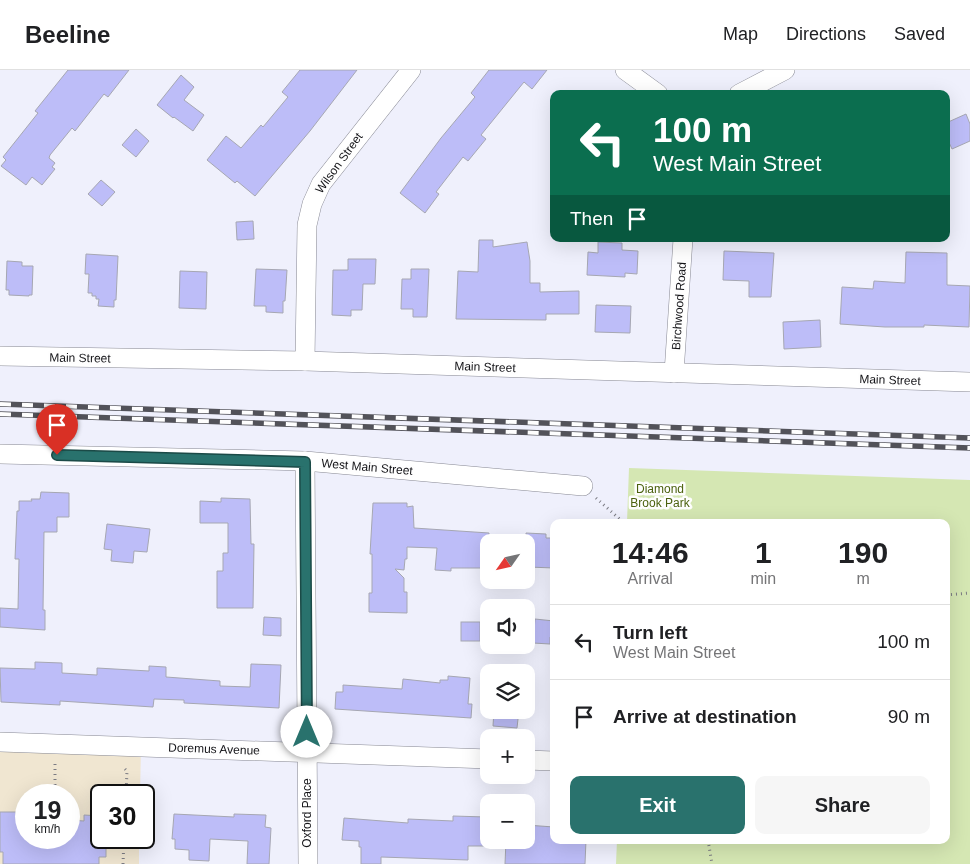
<!DOCTYPE html>
<meta charset="utf-8">
<style>
:root{--surface:#fff;--page:#f6f6f6;--text:#202124;--muted:#757577;--line:#e0e0e0;--accent:#29726d}
body{margin:0;font-family:Helvetica,sans-serif;background:var(--page);color:var(--text);height:100vh;display:flex;flex-direction:column;font-size:19px;white-space:nowrap}
*{box-sizing:border-box;margin:0}
p{font-size:16px;color:var(--muted)}
.icon{flex:none;width:28px;height:28px;fill:none;stroke:currentColor;stroke-width:2;stroke-linecap:round;stroke-linejoin:round}
.map{position:relative;flex:1;overflow:hidden}
.drawer{position:absolute;left:550px;top:449px;width:400px;height:325px;display:flex;flex-direction:column;background:var(--surface);border-radius:10px;box-shadow:0 5px 20px #0002}
.drawer>*{flex:none}
.top-card{position:absolute;left:550px;top:20px;width:400px;height:152px;border-radius:10px;box-shadow:0 5px 20px #0002;background:#0b6e4f;color:#fff;overflow:hidden}
.needle{width:32px;rotate:236deg}
.controls{position:absolute;left:480px;top:464px;display:grid;gap:10px}
.controls a{display:grid;place-items:center;width:55px;height:55px;border-radius:10px;background:var(--surface);box-shadow:0 5px 20px #0002;font-size:25px}
.speed{position:absolute;left:15px;top:714px;display:flex;gap:10px;font-size:25px;font-weight:700;text-align:center}
.speed>*{display:grid;place-content:center;width:65px;height:65px;border-radius:50%;background:var(--surface);box-shadow:0 5px 20px #0002;line-height:1}
.speed small{font-size:12px;font-weight:400}
.speed .limit{border:2px solid #111;border-radius:8px;background:#fff;color:#111}
.pin{position:absolute;display:grid;place-items:center;width:42px;height:42px;color:#fff;margin:-51px -21px;border-radius:50% 50% 50% 0;rotate:-45deg;box-shadow:0 0 5px #0007}
.pin .icon{rotate:45deg}
.me{position:absolute;width:55px;margin:-28px;rotate:0deg;stroke-linejoin:round;filter:drop-shadow(0 0 4px #0008)}
.turn{display:flex;align-items:center;gap:18px;height:105px;padding:0 20px;font-size:22px}
.turn .icon{width:65px;height:65px;stroke-width:2.5}
.turn b{display:block;font-size:35px;line-height:42px}
.then{display:flex;align-items:center;height:48px;padding:0 20px;background:#0003;gap:10px;font-size:19px}
.eta{display:flex;justify-content:space-evenly;align-items:center;height:85px;text-align:center}
.eta b{font-size:30px;font-weight:700;line-height:35px}
.cta{display:flex;gap:10px;margin-top:auto;padding:10px 20px}
.cta a{flex:1;height:58px;border-radius:10px;background:var(--accent);color:#fff;font-size:20px;font-weight:700;line-height:58px;text-align:center}
.cta a+a{background:var(--page);color:var(--text)}
ul{padding:0;list-style:none}
li{display:flex;align-items:center;gap:15px;height:75px;padding:0 20px;border-top:1px solid var(--line)}
li div{flex:1}
li b{display:block;font-size:19px}
li em{font-style:normal}
header{display:flex;align-items:center;gap:30px;box-sizing:border-box;height:70px;padding:0 25px;background:var(--surface);border-bottom:1px solid var(--line)}
header strong{font-size:24px}
nav{display:flex;gap:28px;margin-inline-start:auto;font-size:18px}
.map>svg:first-child{display:block}
.education{fill:#f0e6d1;fill-rule:evenodd}
.green{fill:#d5e7b3}
.building{fill:#bdbdf8;stroke:#a6a7b2}
.lines{fill:none;stroke-linecap:round;stroke-linejoin:round}
.minor-casing{stroke:#878893;stroke-width:20}
.path{stroke:#7b7b83;stroke-width:3;stroke-dasharray:1 4;stroke-linecap:butt}
.minor{stroke:#fff;stroke-width:19}
.rail-casing{stroke:#525259;stroke-width:5.5}
.rail{stroke:#fefefe;stroke-width:4;stroke-dasharray:11;stroke-linecap:butt}
.route-casing{stroke:#1b4a47;stroke-width:12}
.route{stroke:#29726d;stroke-width:9}
.labels{text-anchor:middle;stroke-width:5;stroke-linejoin:round;paint-order:stroke}
.street-label{font-size:12px;fill:#141418;stroke:#fefefe}
.park-label{font-size:12px;fill:#4b610e;stroke:#fefefe}
</style>
<header>
<strong>Beeline</strong>
<nav><a>Map</a><a>Directions</a><a>Saved</a></nav>
</header>
<div class="map">
<svg width="970" height="794" viewBox="0 0 970 794">
<rect width="100%" height="100%" fill="#eff0fc"/>
<!-- education -->
<path class="education" d="M0,672L141,677L140,725H101V768H139V794H0ZM26,725H69V768H26Z"/>
<!-- green -->
<path class="green" d="M629,398L970,410V794H616L617,770H946V452H627Z"/>
<!-- building -->
<g class="building">
<path d="M68,0H129L108,27L104,24L75,61L72,58L50,85L49,88L55,93L52,97L55,99L42,115L32,107L26,115L1,96L6,90L3,87L38,43L35,41Z"/>
<path d="M300,0H357L310,61L255,126L237,111L235,113L207,90L226,66L241,78L261,55L263,57L288,27L282,22Z"/>
<path d="M489,0H547L532,19L524,12L481,65L486,69L468,91L463,87L436,122L439,124L425,143L400,123L441,68L475,27L471,23Z"/>
<path d="M181,5L194,17L184,30L204,45L193,61L174,47L173,48L157,35Z"/>
<path d="M966,44L970,54V71L952,79L946,66V53Z"/>
<path d="M136,59L149,71L136,87L122,75Z"/>
<path d="M101,110L115,122L102,136L88,124Z"/>
<path d="M253,151L254,169L237,170L236,152Z"/>
<path d="M479,170H493V177L527,172L530,191V213H540V222L579,221V244H546V250L456,249L458,201L478,202Z"/>
<path d="M598,172L622,173V180L638,181L637,204L625,203V207L587,205L588,182L598,183Z"/>
<path d="M724,181L774,183L771,227H749V211L723,210Z"/>
<path d="M906,182L947,183V215L970,216L969,257L924,255V257H885L840,254L842,217L873,219L874,211L905,213Z"/>
<path d="M86,184L118,186L116,230H114V237L98,236L99,229H96V226H92V223H88L89,204H85Z"/>
<path d="M348,189H376L375,214H363L362,240H351V246L332,245L333,200H348Z"/>
<path d="M7,191L22,192V196H33L32,225H29V226L9,225V220H6Z"/>
<path d="M256,199L287,200L285,231H283V243L266,242V236H254Z"/>
<path d="M411,199H429L427,247H413V239H401L402,209H411Z"/>
<path d="M180,201L207,202L206,239L179,238Z"/>
<path d="M596,235L631,236L630,263L595,262Z"/>
<path d="M820,250L821,277L784,279L783,252Z"/>
<path d="M41,422L69,423V447H57V462H44L43,540H45V560L0,557V538L18,539L19,489H15L17,441H19V431H32L31,429H40Z"/>
<path d="M221,428L250,429L251,474H254L253,538H217V501H223V483H228V453H200V431L221,432Z"/>
<path d="M373,433H407V437L413,436L414,458L489,463V498H451V501L435,500L437,478L407,477V489H405L404,500L395,499L404,508V522H407V543L369,542V523H372V484H370Z"/>
<path d="M107,454L150,459L147,482L134,481L133,493L111,491L112,480L104,479Z"/>
<path d="M526,463L546,464V468H554V498L528,497V491H526Z"/>
<path d="M264,547L281,548V566L263,565Z"/>
<path d="M535,549L554,551V567H550V574L533,573Z"/>
<rect x="461" y="552" width="19" height="19"/>
<path d="M35,592L62,593V603L97,605V598L149,601V596L166,597V607L220,611V616L250,617L251,594L281,595L279,638L184,633V630L154,629L153,637L60,631V635L1,632L0,598L35,599Z"/>
<path d="M448,606L470,608L468,634H472L471,648L335,639L336,622H343V615L402,619L403,609L440,613V610H448Z"/>
<path d="M494,640H519L517,658L493,656Z"/>
<path d="M0,742H16V748H26V768H69V750L84,751V745L101,746V768H119L106,779V787H99V794H3V782H0Z"/>
<path d="M174,744L234,747V744L266,745L265,757L271,758L269,794H247L248,771L210,769L209,791L189,790V780L175,779V769H172Z"/>
<path d="M453,746L486,747L485,776H468V790L381,787V794H361V777H359V771L342,770L344,748L408,753V749L453,751Z"/>
<path d="M526,755L554,757V770H586L585,794H505L506,770H526Z"/>
</g>
<g class="lines">
<!-- minor casing -->
<g class="minor-casing">
<g id="minor">
<path d="M625,0L658,24"/>
<path d="M739,24L785,0"/>
<path d="M0,286L305,291L970,312"/>
<path d="M305,291L307,155L312,134L321,114L411,0"/>
<path d="M674,303L683,169"/>
<path d="M0,384L305,391L583,416"/>
<path d="M305,391L308,794"/>
<path d="M0,672L489,689"/>
<path d="M526,690L554,691"/>
</g>
</g>
<!-- path -->
<g class="path">
<path d="M596,428L623,452"/>
<path d="M946,525L970,523"/>
<path d="M125,699L127,701L126,725"/>
<path d="M55,725V691"/>
<path d="M708,770L712,794"/>
<path d="M123,794L124,768"/>
</g>
<!-- minor -->
<use href="#minor" class="minor"/>
<!-- rail casing -->
<g class="rail-casing">
<g id="rail">
<path d="M0,334L970,368"/>
<path d="M0,344L970,378"/>
</g>
</g>
<!-- rail -->
<use href="#rail" class="rail"/>
</g>
<g class="lines">
<!-- route casing -->
<g class="route-casing">
<path id="route" d="M57,385L305,392L307,662"/>
</g>
<!-- route -->
<use href="#route" class="route"/>
</g>
<g class="labels">
<!-- street labels -->
<g class="street-label">
<text transform="translate(339 93) rotate(-54)" y="4">Wilson Street</text>
<text transform="translate(679 236) rotate(-86)" y="4">Birchwood Road</text>
<text transform="translate(80 288) rotate(1)" y="4">Main Street</text>
<text transform="translate(485 297) rotate(2)" y="4">Main Street</text>
<text transform="translate(890 310) rotate(2)" y="4">Main Street</text>
<text transform="translate(367 397) rotate(5)" y="4">West Main Street</text>
<text transform="translate(214 679) rotate(2)" y="4">Doremus Avenue</text>
<text transform="translate(307 743) rotate(-90)" y="4">Oxford Place</text>
</g>
<!-- park labels -->
<g class="park-label">
<text x="660" y="423">Diamond<tspan x="660" dy="14">Brook Park</tspan></text>
</g>
</g>
</svg>
<div class="controls">
<a><svg class="needle" viewBox="-14 -14 28 28"><path d="M0-13l5 13h-10z" fill="#e53935"/><path d="M0 13l5-13h-10z" fill="#757577"/></svg></a>
<a><svg class="icon" aria-label="sound" viewBox="0 0 24 24"><path d="M4 9h4l5-4v14l-5-4H4zM17 9q2 3 0 6"/></svg></a>
<a><svg class="icon" aria-label="layers" viewBox="0 0 24 24"><path d="M12 4l9 5-9 5-9-5zM3 14l9 5 9-5"/></svg></a>
<a>+</a>
<a>−</a>
</div>
<div class="speed"><div>19<small>km/h</small></div><div class="limit">30</div></div>
<div class="pin" style="left:57px;top:385px;background:#d93025"><svg class="icon" aria-label="arrive" viewBox="0 0 24 24"><path d="M6 21V4h12l-3 4 3 4H6"/></svg></div>
<svg class="me" style="left:307px;top:662px" viewBox="-20 -20 40 40"><circle r="19" fill="#fff"/><path d="M0-13L10 11 0 6-10 11z" fill="#29726d"/></svg>
<div class="top-card">
<div class="turn"><svg class="icon" aria-label="left" viewBox="0 0 24 24"><path d="M17 20v-9H6M10 6l-5 5 5 5"/></svg><div><b>100 m</b>West Main Street</div></div>
<div class="then">Then<svg class="icon" aria-label="arrive" viewBox="0 0 24 24"><path d="M6 21V4h12l-3 4 3 4H6"/></svg></div>
</div>
<section class="drawer">
<div class="eta">
<div><b>14:46</b><p>Arrival</p></div>
<div><b>1</b><p>min</p></div>
<div><b>190</b><p>m</p></div>
</div>
<ul>
<li><svg class="icon" aria-label="left" viewBox="0 0 24 24"><path d="M17 20v-9H6M10 6l-5 5 5 5"/></svg><div><b>Turn left</b><p>West Main Street</p></div><em>100 m</em></li>
<li><svg class="icon" aria-label="arrive" viewBox="0 0 24 24"><path d="M6 21V4h12l-3 4 3 4H6"/></svg><div><b>Arrive at destination</b></div><em>90 m</em></li>
</ul>
<div class="cta"><a>Exit</a><a>Share</a></div>
</section>
</div>
